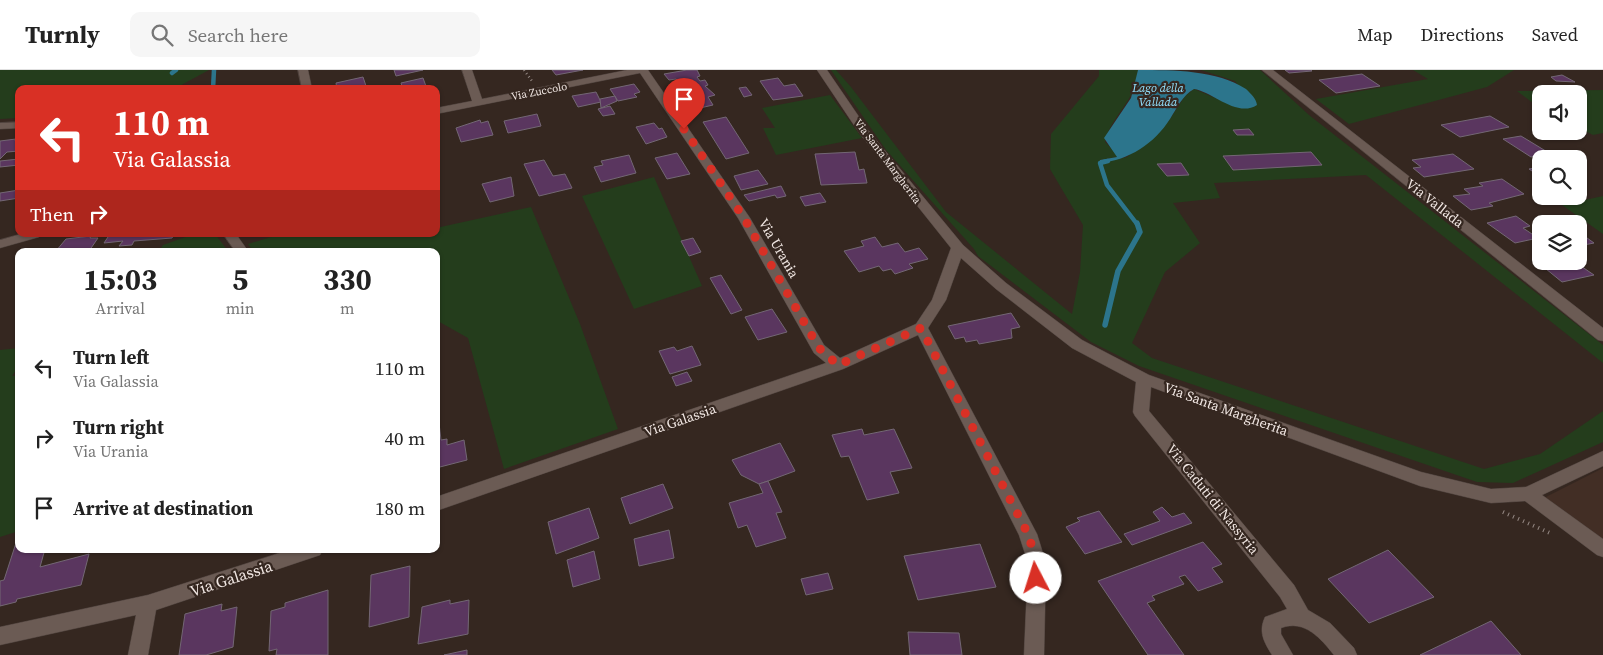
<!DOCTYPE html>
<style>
:root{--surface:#fff;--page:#f6f6f6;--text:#222;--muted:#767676;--line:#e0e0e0}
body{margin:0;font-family:"Source Serif 4",serif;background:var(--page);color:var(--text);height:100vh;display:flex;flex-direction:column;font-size:19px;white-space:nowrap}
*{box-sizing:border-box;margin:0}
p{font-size:16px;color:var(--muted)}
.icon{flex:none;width:28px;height:28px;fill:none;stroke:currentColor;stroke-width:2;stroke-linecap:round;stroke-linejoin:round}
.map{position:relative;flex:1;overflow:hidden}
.details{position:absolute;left:15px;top:178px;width:425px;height:305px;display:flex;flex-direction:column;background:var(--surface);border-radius:10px;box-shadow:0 1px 4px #0004}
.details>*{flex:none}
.top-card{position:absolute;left:15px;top:15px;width:425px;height:152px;border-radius:10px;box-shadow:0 1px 4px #0004;background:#d93025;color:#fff;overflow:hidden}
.tools{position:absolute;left:1532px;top:15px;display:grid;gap:10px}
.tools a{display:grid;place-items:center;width:55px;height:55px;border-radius:10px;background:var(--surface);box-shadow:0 1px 4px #0004;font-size:25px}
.pin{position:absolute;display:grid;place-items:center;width:42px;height:42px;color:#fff;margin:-51px -21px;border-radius:50% 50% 50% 0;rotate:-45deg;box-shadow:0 0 5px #0007}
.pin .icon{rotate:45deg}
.me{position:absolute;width:55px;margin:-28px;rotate:355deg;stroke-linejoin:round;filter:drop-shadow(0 0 4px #0008)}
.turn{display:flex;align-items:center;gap:18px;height:105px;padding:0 15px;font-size:22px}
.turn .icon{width:65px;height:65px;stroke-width:2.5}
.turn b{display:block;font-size:35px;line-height:42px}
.then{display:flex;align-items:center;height:48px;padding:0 15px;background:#0003;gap:10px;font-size:19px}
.eta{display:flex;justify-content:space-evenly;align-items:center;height:85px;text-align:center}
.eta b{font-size:30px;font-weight:700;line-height:35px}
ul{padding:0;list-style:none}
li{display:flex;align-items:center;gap:15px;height:70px;padding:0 15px}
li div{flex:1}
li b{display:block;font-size:19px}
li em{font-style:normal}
header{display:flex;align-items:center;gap:30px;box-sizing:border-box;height:70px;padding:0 25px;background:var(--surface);border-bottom:1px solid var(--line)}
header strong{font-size:24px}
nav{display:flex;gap:28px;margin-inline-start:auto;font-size:18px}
.search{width:350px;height:45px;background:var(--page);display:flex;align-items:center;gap:12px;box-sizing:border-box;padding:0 18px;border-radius:10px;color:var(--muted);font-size:19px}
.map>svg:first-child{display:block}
.built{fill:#422e25}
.green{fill:#243d1c}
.water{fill:#2c758c}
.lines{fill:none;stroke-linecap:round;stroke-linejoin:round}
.stream-far1{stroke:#2c758c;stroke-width:4.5}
.stream{stroke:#2c758c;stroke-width:5.5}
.building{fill:#5a365f;stroke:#736774}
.minor-casing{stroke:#4f433e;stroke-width:1}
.path-far1{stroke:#988c87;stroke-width:2.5;stroke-dasharray:1 3;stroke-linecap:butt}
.path{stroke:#988c87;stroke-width:4;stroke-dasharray:1 4.5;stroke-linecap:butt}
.minor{fill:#6b5b54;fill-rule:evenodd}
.route{stroke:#d93025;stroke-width:9;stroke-dasharray:0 16.2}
.labels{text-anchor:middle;stroke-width:4.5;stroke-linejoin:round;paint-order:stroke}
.far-street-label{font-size:11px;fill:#f0e6e2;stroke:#352720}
.far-water-label{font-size:12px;font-style:italic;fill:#92e1fe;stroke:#352720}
.street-label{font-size:14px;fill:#f0e6e2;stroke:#352720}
.near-street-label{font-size:16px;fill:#f0e6e2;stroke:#352720}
</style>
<header>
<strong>Turnly</strong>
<div class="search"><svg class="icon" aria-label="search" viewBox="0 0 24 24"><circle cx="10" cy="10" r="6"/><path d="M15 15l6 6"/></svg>Search here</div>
<nav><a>Map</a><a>Directions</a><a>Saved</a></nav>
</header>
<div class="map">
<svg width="1603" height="585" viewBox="0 0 1603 585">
<rect width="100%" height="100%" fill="#352720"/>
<!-- built -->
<path class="built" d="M1603,398V469L1544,428Z"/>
<!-- green -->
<g class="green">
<path d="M0,0H209L174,19H19V48L0,49Z"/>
<path d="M831,0H836L851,17L946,142L1072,244L1080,202L1083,155L1050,99L1051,64L1099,6V0H1138C1136,32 1111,45 1105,72L1116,83L1117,87L1100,90L1101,93L1127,87L1168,52L1185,26L1194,19L1234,36L1254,37L1235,11L1201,0H1260L1309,45L1603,275V293L1366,105L1214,113L1220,128L1173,133L1200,173L1165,202L1132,273L1152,288L1484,399L1540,384L1603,341V372L1513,413L1477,412L1139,296L1091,272L978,186L974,179L886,80Z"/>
<path d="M1413,0H1514L1487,17L1349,54L1316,29L1428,9Z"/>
<path d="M1603,20V63L1593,65L1579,58V24H1541V39L1517,21Z"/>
<path d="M830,25L862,68L776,85L763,58H775L762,38Z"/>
<path d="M654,107L702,216L634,239L582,126Z"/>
<path d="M1603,126V164L1562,135Z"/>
<path d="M531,137L580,254L618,359L504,399L468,268L436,250V181H253L248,174L281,164H436V158Z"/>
<path d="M194,164H215L228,181H159L163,175Z"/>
<path d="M19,278V296L12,306L19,305V461L0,467V280Z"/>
</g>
<!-- water -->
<path class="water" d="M1138,0C1174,0 1217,0 1246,19C1251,24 1256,28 1257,35C1237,48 1213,22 1194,19C1182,26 1177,38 1170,49C1154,74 1129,90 1100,93V90L1117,87L1104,68L1131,28Z"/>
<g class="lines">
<!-- stream-far1 -->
<g class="stream-far1">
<path d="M172,3L176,0"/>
<path d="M213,19L214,0"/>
<path d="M1108,91L1100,93L1107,115L1137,154"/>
</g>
<!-- stream -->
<path class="stream" d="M1105,255L1118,201L1140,162L1137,153"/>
</g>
<!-- building -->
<g class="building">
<path d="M394,0H423L396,6Z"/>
<path d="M552,0H583L556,5Z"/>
<path d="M687,0H697L700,6L697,7L700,11L705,10L708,15L705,16L715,25L708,27L713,35L700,38L696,33L688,34L682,25L687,24L676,9L669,10L664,4Z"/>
<path d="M1285,0H1311L1312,1L1289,3Z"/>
<path d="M1362,4L1380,16L1336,23L1319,10Z"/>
<path d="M1562,5L1564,6L1575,12L1556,11L1551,7Z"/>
<path d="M363,7L367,19H337L336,13Z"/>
<path d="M423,8L427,19H403L401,13Z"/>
<path d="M778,8L784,16L795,14L803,26L773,30L760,11Z"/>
<path d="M634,14L640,22L634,24L637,27L618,31L610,19Z"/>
<path d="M746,17L752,25L744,27L739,18Z"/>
<path d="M596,22L601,32L578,37L572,26Z"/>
<path d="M615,26L617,31L601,38L600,29Z"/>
<path d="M610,36L615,44L603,46L598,39Z"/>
<path d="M537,44L541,56L508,63L504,51Z"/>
<path d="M1490,46L1509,57L1460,67L1441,55Z"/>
<path d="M726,47L749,83L726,89L703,52Z"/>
<path d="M480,50L481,53L488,51L493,65L461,72L456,58Z"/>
<path d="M654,53L659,59L662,58L667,67L646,74L636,57Z"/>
<path d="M1249,59L1254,65H1237L1233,60Z"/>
<path d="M1521,66L1549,83L1531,87L1503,69Z"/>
<path d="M16,69L15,71L19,70V81L7,82L0,89V71Z"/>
<path d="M855,82L859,100L864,99L867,113L821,115L815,84Z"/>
<path d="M1311,82L1322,95L1233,100L1223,86Z"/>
<path d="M677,83L690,104L667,109L655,88Z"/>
<path d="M1453,84L1474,99L1424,107L1413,98L1421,97L1412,90Z"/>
<path d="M629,85L636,103L601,112L594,97L603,95L601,91Z"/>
<path d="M19,89V95L0,97V91Z"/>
<path d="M544,90L553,106L565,104L572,118L539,126L524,94Z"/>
<path d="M1181,93L1189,105L1167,106L1157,94Z"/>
<path d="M1541,97V107L1529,99Z"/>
<path d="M758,100L768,114L741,120L734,106Z"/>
<path d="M511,107L514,126L490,132L482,114Z"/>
<path d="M1502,109L1524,124L1489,133L1493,136L1471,140L1453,126L1470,124L1464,119L1483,116L1479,113Z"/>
<path d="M781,116L786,126L777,128L775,125L749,131L744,125Z"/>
<path d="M19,120V128L0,131V123Z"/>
<path d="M820,123L826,132L805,136L800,127Z"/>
<path d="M1549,126H1576L1556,131Z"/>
<path d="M1516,146L1530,156L1523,158L1538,168L1515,173L1487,153Z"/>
<path d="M110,164H174L172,168L134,171L132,175L119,176L123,171L104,173Z"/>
<path d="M1583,165L1594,173L1579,176V166Z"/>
<path d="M91,166L90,168H98L89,181H56L66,169Z"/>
<path d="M875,167L882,177L898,173L905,182L919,178L928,189L909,194L913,198L895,204L891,199L883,201L879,196L859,202L844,181L864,176L861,171Z"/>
<path d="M693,168L701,182L689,186L681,171Z"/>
<path d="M1549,191L1575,192L1594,205L1562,212L1540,194Z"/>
<path d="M721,205L742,240L731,244L710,208Z"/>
<path d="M772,239L787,262L758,270L745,247Z"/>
<path d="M1011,243L1020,257L1011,259L1012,268L979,274L977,270L966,272L964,267L955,269L948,256Z"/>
<path d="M692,276L701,295L670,304L659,281L674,277L677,281Z"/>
<path d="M687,302L692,311L676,316L672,307Z"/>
<path d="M439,353L441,370L447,369V375L464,370L467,390L436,398V354Z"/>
<path d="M862,359L864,365L894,359L912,398L890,402L899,423L867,430L849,386L841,387L832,365Z"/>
<path d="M780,373L795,401L768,411L759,414L741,405L732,390Z"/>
<path d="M768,411L782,442L776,443L786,468L756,477L747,455L738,458L729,433L763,423L759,414Z"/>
<path d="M663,414L673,438L630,454L621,428Z"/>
<path d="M1162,437L1172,447L1184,443L1192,453L1132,475L1124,464L1160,451L1153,442Z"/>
<path d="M589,438L599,468L556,484L548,452Z"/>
<path d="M1099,441L1122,472L1085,484L1066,457L1080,451L1077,448Z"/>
<path d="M669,460L674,488L639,496L634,469Z"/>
<path d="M19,472V479H45L40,497L89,484L81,515L17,529L16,532L0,536V511L4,510L16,473Z"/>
<path d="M1203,472L1222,494L1212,498L1223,512L1198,521L1185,505L1179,507L1184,514L1152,526L1155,530L1147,533L1184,585H1148L1098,511Z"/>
<path d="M980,474L996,517L918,530L904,486Z"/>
<path d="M1388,480L1434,527L1369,553L1328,509Z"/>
<path d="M594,481L600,509L573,517L567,490Z"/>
<path d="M410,496L409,547L369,557L371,505Z"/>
<path d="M828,503L833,519L806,525L801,509Z"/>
<path d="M328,520V585H276L277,579L269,581L271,541L285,537V533Z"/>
<path d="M450,530V534L469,530L468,564L418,574L422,537Z"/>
<path d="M222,534L221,541L237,537L233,577L206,585H179L185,544Z"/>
<path d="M1491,551L1521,585H1420Z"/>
<path d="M908,562L959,563L962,585H910Z"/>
<path d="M467,580V585H444Z"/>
</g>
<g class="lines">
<!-- minor casing -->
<g class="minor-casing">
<g id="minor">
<path d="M298,0H308L312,19H302Z"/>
<path d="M462,0H472L482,29L627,0H648L750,148L824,275L840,288L916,254L932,230L951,178L860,64L817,0H827L868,60L963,175L1006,213L1082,270L1149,305L1421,402L1491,419L1526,417L1603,381V396L1542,425L1603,469V487L1597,485L1525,431L1491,433L1420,416L1151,317L1149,341L1294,515L1308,540L1330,553L1354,578L1357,585H1334C1321,569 1305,549 1281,558V564L1293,585H1272C1264,572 1258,562 1265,547L1287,539L1280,527L1135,346L1133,342L1136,312L1072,278L996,219L961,188L946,230L928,258L1037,464L1046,493L1044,585H1024L1028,493L1019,465L918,265L843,299L436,441V427L826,293L814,283L738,148L640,3L436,44V38L472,31Z"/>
<path d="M1262,0H1273L1603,258V271L1598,270Z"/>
<path d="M19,52V58L0,59V53Z"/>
<path d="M21,164H40L39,167L0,178V170Z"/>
<path d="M223,164H236L248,181H235Z"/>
<path d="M292,479H323L320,485L156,540L148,585H128L136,545L0,575V557L148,525Z"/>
</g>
</g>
<!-- path-far1 -->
<path class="path-far1" d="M524,0L532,11"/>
<!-- path -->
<path class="path" d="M1503,442L1552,464"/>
<!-- minor -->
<use href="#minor" class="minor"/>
</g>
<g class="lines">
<!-- route -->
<path class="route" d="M684,59L744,148L819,278L838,295L921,258L1028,464L1037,493L1036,508"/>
</g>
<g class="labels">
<!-- far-street labels -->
<g class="far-street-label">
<text transform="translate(539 21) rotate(-11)" y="4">Via Zuccolo</text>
<text transform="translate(888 91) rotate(53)" y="4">Via Santa Margherita</text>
</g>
<!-- far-water labels -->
<g class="far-water-label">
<text x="1158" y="22">Lago della<tspan x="1158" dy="14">Vallada</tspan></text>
</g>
<!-- street labels -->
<g class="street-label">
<text transform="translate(1435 133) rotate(38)" y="5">Via Vallada</text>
<text transform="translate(779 178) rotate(60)" y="5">Via Urania</text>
<text transform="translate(1226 339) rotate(20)" y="5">Via Santa Margherita</text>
<text transform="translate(680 350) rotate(-19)" y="5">Via Galassia</text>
<text transform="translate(1213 429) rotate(51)" y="5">Via Caduti di Nassyria</text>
</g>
<!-- near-street labels -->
<g class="near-street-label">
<text transform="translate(231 508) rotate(-18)" y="6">Via Galassia</text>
</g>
</g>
</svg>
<div class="tools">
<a><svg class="icon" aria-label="sound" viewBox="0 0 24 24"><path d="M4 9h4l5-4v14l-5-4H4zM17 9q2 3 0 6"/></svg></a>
<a><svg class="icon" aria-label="search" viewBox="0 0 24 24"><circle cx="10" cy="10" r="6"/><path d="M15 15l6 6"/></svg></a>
<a><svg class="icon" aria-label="layers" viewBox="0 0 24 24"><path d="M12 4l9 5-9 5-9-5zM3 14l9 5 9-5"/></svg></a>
</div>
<div class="pin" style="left:684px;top:59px;background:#d93025"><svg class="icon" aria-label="arrive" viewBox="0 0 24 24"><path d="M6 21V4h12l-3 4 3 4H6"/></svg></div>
<svg class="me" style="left:1036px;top:508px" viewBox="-20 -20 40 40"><circle r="19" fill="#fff"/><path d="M0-13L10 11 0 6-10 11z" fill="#d93025"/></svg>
<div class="top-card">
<div class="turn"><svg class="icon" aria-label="left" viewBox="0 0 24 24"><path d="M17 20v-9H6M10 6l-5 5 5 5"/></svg><div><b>110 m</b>Via Galassia</div></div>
<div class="then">Then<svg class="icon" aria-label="right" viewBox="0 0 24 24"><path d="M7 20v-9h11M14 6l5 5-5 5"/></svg></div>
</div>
<section class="details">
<div class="eta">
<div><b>15:03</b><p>Arrival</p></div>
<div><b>5</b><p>min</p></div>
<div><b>330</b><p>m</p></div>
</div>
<ul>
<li><svg class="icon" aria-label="left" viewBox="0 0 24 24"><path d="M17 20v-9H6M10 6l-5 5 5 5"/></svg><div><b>Turn left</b><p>Via Galassia</p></div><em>110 m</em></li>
<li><svg class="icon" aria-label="right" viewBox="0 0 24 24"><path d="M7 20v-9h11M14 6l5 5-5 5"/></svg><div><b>Turn right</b><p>Via Urania</p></div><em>40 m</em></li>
<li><svg class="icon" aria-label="arrive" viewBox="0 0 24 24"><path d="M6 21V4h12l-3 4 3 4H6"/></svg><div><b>Arrive at destination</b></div><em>180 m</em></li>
</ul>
</section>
</div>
